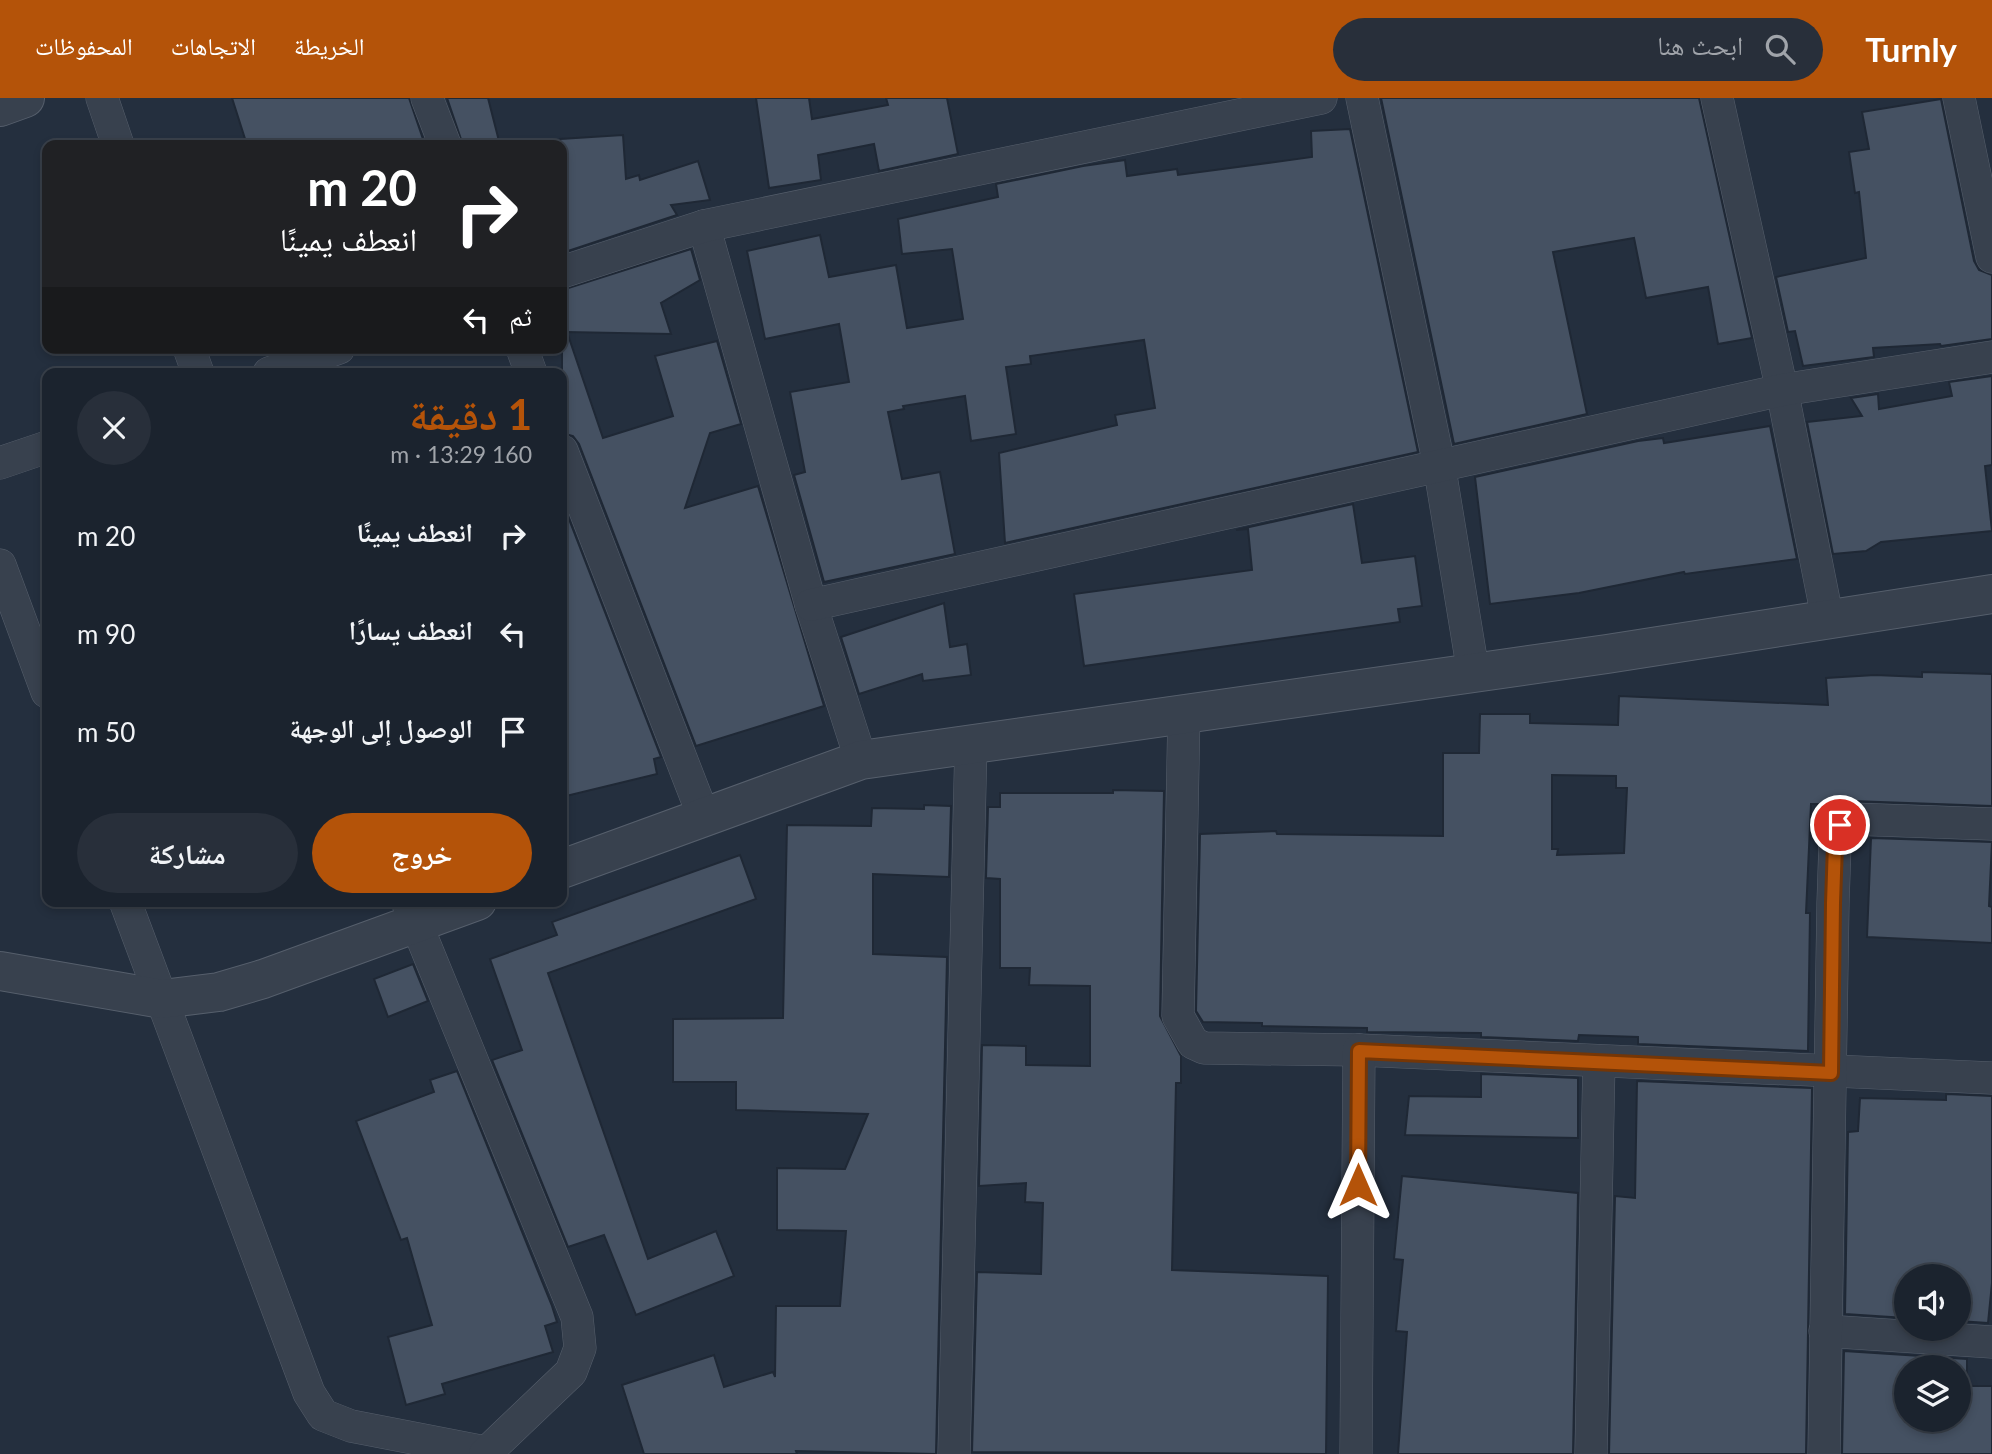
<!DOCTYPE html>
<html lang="ar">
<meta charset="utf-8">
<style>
:root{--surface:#1b232e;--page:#282f3a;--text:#f1f3f6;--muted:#a0a4aa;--line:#39404a;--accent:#b45309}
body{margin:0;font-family:Lato,"Noto Naskh Arabic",sans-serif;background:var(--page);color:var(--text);direction:rtl;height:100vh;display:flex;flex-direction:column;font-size:26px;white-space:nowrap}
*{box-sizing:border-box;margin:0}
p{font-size:23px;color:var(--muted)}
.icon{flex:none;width:38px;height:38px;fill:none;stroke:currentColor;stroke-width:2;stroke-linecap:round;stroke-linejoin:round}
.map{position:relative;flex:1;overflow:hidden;direction:ltr}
.drawer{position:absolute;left:42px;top:270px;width:525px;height:539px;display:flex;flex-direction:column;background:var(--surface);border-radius:14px;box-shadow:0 4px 10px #0003,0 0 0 2px var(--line);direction:rtl}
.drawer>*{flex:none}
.hud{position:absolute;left:42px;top:42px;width:525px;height:214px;border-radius:14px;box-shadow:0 4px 10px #0003,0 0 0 2px var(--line);direction:rtl;background:#202124;color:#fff;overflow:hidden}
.fabs{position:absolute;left:1894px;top:1166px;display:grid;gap:14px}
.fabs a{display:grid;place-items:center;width:77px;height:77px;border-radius:50%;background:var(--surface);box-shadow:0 4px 10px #0003,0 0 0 2px var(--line);font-size:35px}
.pin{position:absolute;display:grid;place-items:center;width:60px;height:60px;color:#fff;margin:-30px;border:4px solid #fff;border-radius:50%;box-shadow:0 2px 7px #0007}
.me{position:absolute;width:77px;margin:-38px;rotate:0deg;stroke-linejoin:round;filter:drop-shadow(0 0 5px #0008)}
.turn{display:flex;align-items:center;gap:24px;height:147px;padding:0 35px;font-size:32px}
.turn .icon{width:91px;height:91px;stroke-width:2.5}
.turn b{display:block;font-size:49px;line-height:60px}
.then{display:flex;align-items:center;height:66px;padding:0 35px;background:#0003;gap:14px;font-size:26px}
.round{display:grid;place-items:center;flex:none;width:74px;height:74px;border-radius:37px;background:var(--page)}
.overview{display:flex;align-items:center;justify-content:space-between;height:119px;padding:0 35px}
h1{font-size:42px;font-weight:700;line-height:52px;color:var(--accent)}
.primary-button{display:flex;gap:14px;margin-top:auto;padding:14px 35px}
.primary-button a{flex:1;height:80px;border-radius:42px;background:var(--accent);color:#fff;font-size:28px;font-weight:700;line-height:80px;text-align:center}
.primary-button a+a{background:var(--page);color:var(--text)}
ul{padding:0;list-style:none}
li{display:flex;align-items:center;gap:21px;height:98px;padding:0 35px}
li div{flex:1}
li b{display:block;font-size:26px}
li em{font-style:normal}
header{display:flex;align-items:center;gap:42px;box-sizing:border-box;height:98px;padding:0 35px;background:var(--accent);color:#fff}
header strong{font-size:33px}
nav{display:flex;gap:38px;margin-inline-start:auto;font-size:24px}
.search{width:490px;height:63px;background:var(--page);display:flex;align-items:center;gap:18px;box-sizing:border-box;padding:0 24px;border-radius:38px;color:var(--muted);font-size:26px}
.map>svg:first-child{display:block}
.building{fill:#455162;stroke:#1f2835;stroke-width:2;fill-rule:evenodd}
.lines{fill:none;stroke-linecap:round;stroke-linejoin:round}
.minor-casing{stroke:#565f6c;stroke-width:33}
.tertiary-casing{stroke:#565f6c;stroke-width:40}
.minor{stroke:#38414e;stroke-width:32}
.tertiary{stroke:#38414e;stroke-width:38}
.route-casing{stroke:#753606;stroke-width:18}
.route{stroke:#b45309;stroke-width:12}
</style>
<header>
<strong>Turnly</strong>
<div class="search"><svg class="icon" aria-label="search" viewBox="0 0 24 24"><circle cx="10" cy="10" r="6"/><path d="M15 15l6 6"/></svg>ابحث هنا</div>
<nav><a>الخريطة</a><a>الاتجاهات</a><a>المحفوظات</a></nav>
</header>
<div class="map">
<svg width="1992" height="1356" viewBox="0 0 1992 1356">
<rect width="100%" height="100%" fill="#242f3e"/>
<!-- building -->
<g class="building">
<path d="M232,0H409L425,47H247Z"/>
<path d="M447,0H488L500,47H463Z"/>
<path d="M756,0H809L812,21L888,7L886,0H947L958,56L879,73L874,46L818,57L821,82L769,90Z"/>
<path d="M1381,0H1699L1752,240L1718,246L1708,189L1646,200L1634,140L1553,154L1587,316L1454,346Z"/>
<path d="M1941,1L1974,163L1979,172L1992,177V241L1941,248L1940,246L1873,250L1874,259L1803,268L1795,233L1788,234L1776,179L1866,160L1859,94L1855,95L1849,54L1869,51L1862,14Z"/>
<path d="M1350,31L1418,354L1005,445L999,355L1117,327L1115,317L1155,310L1144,242L1030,258L1031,266L1006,269L1016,336L971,343L965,298L903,308L904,311L888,314L902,381L940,374L955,456L824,484L794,377L805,374L790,294L849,284L839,226L765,241L747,153L820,137L829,179L896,167L907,230L963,221L952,151L902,156L898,121L998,99L996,86L1083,68L1125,62L1127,78L1177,71L1178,77L1312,59L1311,33Z"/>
<path d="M623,37L626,81L639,77L640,82L698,63L710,102L671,107L677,117L562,155V106L567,105L560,41Z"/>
<path d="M691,151L700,182L661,205L671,236L567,234L603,340L673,318L655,258L717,243L741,326L710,335L685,410L758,388L824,608L696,648L579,346L573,338L562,335V192Z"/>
<path d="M1992,278V367L1985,368L1992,433L1881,444L1866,453L1833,456L1807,324L1862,318L1851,300L1878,296L1879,311L1952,298L1949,284Z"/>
<path d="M1770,328L1797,461L1685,476L1684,474L1579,495L1490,506L1475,379L1638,343L1663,340L1664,345Z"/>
<path d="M562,403L661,659L654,661L657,676L562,699Z"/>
<path d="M1353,406L1362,465L1415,458L1422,508L1398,511L1400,524L1084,568L1074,496L1252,472L1248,431L1236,432Z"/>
<path d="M944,505L950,549L967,546L971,577L923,583L922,576L859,596L841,539Z"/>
<path d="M1922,574L1992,576V708L1852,703L1839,706H1811L1806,815H1810L1808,953L1638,946V939L1579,937L1578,943L1481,939V935L1367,934V930L1262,928V925L1203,924L1196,913L1200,736L1276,733L1277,736L1443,738V655H1479L1480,616H1530V625L1618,627L1619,598L1828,607L1826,580L1875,577L1922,579ZM1552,677L1616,678V690H1627L1624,755L1557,757L1558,751H1552Z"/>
<path d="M1113,692L1164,693L1160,918L1181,958V985H1176L1172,1172L1328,1178L1326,1356L972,1354L977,1174L1041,1176L1043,1105L1025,1104L1026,1085L979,1088L982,947L1026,948V967L1090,968V888L1029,887L1030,870H1000V781L986,780L988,709H1000V695H1113Z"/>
<path d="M924,707L951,708L949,779L873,776V856L947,859L936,1356L796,1353L797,1356H644L622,1287L714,1257L724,1289L773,1274L775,1279L776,1208H840L846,1133L777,1132V1070L845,1071L868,1016L736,1012V984H673V921L783,920L787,727L871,728L872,710L924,711Z"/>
<path d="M1871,740L1992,744L1989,808L1992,809V845L1867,839Z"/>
<path d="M740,757L756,801L548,875L648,1161L716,1133L734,1178L636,1217L604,1137L568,1149L492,962L522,952L490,861L557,837L552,824Z"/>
<path d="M413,866L428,903L388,919L374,881Z"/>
<path d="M457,973L552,1208L557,1224L545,1228L553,1254L442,1286L445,1296L406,1307L388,1239L432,1227L407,1140L401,1142L356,1023L434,994L430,982Z"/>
<path d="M1481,976L1578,980V1040L1405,1037L1409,998L1481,999Z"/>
<path d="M1637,983L1812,990L1806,1356H1609L1615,1098L1635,1100Z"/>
<path d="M1946,996L1992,998V1185L1988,1225L1958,1223V1178H1906V1220L1845,1216L1848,1034L1858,1033L1860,1000L1946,1002Z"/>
<path d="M1402,1078L1578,1095L1573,1356H1398L1407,1234L1396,1233L1403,1162L1394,1161Z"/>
<path d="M1844,1253L1967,1261V1288H1992V1356H1842ZM1906,1269H1958V1321H1906Z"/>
</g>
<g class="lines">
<!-- minor casing -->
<g class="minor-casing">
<g id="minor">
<path d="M102,0L118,47"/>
<path d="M427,0L445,47"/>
<path d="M1362,0L1439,366L1473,573"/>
<path d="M1717,0L1782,292L1828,523"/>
<path d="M1959,0L1992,159"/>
<path d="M704,128L811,507L861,662"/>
<path d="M562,174L704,128L1321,0"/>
<path d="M189,250L198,275"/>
<path d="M522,250L531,275"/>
<path d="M269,275L339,250"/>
<path d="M562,353L703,717"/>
<path d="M0,365L47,349"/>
<path d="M0,467L47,594"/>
<path d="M811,507L1782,292L1992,259"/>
<path d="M1184,614L1178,918L1193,945L1204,950L1359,952L1992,980"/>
<path d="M125,803L309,1295L323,1317L351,1328L485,1354"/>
<path d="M407,803L577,1219L580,1250L571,1274L485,1356"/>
<path d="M1825,1233L1992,1244"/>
<path d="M954,1356L971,644"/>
<path d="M1356,1356L1359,952"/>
<path d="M1591,1356L1599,963"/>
<path d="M1824,1356L1833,805L1835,746L1840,727L1851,721L1992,726"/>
</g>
</g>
<!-- tertiary casing -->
<g class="tertiary-casing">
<g id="tertiary">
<path d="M0,9L25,0"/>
<path d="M562,771L861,662L1607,556L1992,496"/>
<path d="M0,873L162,901L219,894L263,881L477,803"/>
</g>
</g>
<!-- minor -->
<use href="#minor" class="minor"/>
<!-- tertiary -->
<use href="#tertiary" class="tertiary"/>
</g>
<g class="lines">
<!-- route casing -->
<g class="route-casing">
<path id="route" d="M1358,1087L1359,953L1831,975L1833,805L1835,746L1840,727"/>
</g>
<!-- route -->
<use href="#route" class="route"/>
</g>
</svg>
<div class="fabs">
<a><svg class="icon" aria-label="sound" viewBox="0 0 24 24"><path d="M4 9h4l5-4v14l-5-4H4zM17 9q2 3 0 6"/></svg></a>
<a><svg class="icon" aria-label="layers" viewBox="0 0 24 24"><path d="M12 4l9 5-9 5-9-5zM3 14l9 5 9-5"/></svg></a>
</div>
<div class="pin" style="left:1840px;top:727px;background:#d93025"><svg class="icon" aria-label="arrive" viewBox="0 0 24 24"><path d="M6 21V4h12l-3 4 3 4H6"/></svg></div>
<svg class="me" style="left:1358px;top:1087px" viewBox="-20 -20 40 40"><path d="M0-17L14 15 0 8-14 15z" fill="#b45309" stroke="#fff" stroke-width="4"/></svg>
<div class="hud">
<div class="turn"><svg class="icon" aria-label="right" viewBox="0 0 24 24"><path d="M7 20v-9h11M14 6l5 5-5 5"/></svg><div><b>20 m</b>انعطف يمينًا</div></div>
<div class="then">ثم<svg class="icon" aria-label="left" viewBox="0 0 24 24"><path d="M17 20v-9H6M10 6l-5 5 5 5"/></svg></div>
</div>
<section class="drawer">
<div class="overview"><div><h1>1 دقيقة</h1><p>160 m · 13:29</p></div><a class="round"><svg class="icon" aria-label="close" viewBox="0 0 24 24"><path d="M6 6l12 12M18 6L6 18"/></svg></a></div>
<ul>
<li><svg class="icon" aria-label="right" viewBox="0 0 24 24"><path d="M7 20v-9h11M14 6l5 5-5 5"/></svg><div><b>انعطف يمينًا</b></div><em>20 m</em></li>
<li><svg class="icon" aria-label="left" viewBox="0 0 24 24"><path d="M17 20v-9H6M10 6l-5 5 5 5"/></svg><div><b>انعطف يسارًا</b></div><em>90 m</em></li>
<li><svg class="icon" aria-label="arrive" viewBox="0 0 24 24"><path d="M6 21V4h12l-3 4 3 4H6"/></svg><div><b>الوصول إلى الوجهة</b></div><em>50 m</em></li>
</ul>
<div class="primary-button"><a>خروج</a><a>مشاركة</a></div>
</section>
</div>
